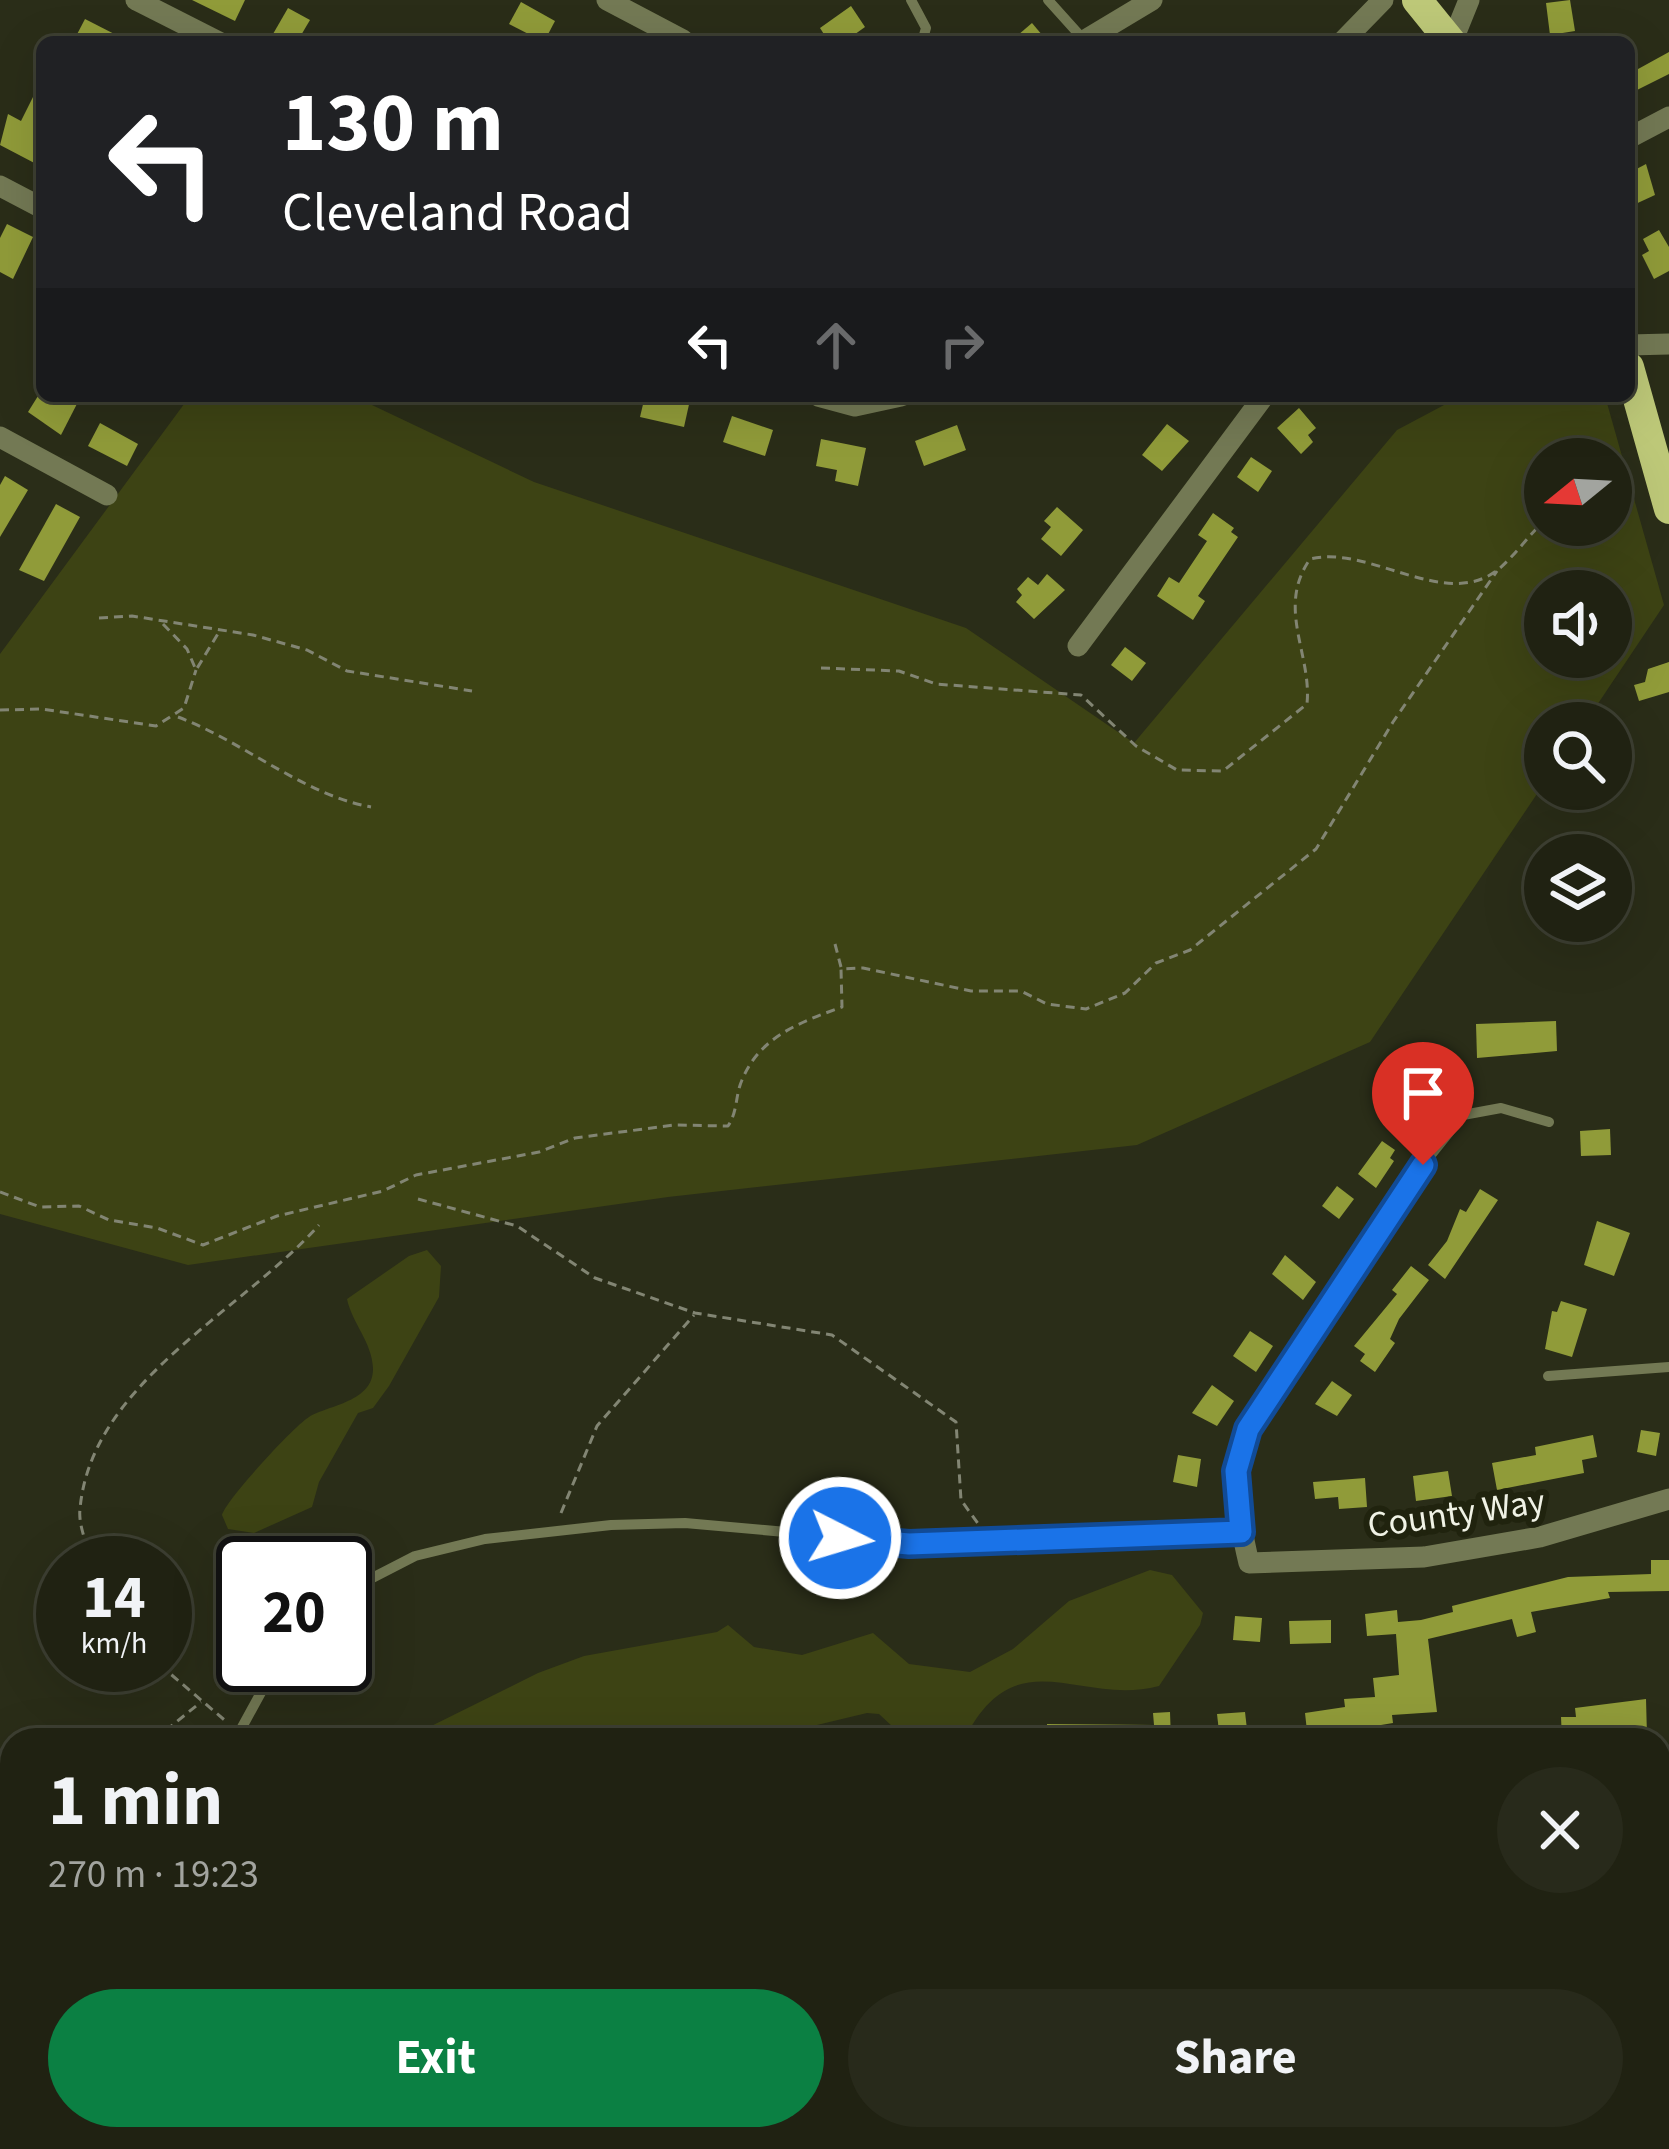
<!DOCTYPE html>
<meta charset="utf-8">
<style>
:root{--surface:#202212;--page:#282a1b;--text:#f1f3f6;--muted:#a2a49f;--line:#3d3f32;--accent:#0b8043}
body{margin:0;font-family:"Source Sans 3",sans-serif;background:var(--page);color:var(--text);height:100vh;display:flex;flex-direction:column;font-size:45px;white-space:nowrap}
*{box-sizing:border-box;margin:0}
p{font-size:39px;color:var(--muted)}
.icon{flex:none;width:66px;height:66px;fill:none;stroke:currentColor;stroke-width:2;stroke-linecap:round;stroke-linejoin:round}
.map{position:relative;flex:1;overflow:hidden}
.sheet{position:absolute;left:0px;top:1728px;width:1671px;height:423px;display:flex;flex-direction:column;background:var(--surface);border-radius:36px 36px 0 0;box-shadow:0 12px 48px #0002,0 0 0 3px var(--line)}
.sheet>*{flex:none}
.top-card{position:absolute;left:36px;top:36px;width:1599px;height:366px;border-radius:18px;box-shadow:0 12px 48px #0002,0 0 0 3px var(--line);background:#202124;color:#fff;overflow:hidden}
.needle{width:78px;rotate:252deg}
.buttons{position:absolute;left:1524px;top:438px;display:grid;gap:24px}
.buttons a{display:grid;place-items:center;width:108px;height:108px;border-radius:50%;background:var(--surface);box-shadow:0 12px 48px #0002,0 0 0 3px var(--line);font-size:60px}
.speed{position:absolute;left:36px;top:1536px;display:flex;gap:24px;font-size:60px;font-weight:700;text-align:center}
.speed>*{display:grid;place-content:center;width:156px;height:156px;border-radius:50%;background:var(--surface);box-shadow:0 12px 48px #0002,0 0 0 3px var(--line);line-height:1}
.speed small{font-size:30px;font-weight:400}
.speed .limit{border:6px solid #111;border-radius:18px;background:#fff;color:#111}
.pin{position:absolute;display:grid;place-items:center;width:102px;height:102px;color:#fff;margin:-123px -51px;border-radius:50% 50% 50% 0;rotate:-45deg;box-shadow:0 0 12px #0007}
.pin .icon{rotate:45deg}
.me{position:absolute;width:132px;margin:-66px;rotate:95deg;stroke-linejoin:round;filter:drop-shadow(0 0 9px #0008)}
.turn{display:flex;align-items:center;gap:42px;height:252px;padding:0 48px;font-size:54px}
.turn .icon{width:156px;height:156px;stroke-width:2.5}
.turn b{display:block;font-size:84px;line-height:102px}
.lanes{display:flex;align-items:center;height:114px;padding:0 48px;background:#0003;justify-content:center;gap:60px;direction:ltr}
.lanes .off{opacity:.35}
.round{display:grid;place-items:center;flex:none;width:126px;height:126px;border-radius:63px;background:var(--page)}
.headline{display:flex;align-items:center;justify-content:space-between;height:204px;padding:0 48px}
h1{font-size:72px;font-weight:700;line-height:90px}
.primary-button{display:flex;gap:24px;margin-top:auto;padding:24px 48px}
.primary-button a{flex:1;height:138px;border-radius:72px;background:var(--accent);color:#fff;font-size:48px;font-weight:700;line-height:138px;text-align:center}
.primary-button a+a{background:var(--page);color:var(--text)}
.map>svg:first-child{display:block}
.green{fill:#3d4314;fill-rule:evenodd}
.building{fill:#909b39}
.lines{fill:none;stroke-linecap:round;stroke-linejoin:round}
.path{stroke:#828573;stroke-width:3;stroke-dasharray:9 6;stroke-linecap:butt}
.service{stroke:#737954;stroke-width:10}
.minor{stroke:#737954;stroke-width:21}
.primary{stroke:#bdc878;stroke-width:30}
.route-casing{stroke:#114b97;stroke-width:30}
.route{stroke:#1a73e8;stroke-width:21}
.labels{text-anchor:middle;stroke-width:12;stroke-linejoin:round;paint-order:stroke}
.street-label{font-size:36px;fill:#f0f2e5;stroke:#20230e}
</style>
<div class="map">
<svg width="1669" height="2149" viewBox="0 0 1669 2149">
<rect width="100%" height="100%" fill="#2a2d18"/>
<!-- green -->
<g class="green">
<path d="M190,396H353L534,482L966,628L1134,743L1397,430L1461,396H1605L1664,605L1585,723H1545V782L1370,1042L1137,1145L668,1197L188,1265L0,1214V654ZM1545,459H1611V525H1545ZM1545,591H1611V657H1545Z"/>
<path d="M427,1250L441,1266L439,1297L389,1386L373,1408L358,1413L319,1482L312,1507L254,1533L228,1529L222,1515C226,1500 294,1426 309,1417C329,1405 374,1402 373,1368C372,1342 352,1323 347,1299L409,1256Z"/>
<path d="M1150,1570L1172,1575L1203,1613L1200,1625L1159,1686C1078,1707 1016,1636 964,1740H907L879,1714L867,1713L771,1736L699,1725L601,1729L571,1740H403L538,1673L584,1656L717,1632L728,1625L754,1647L802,1655L873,1633L909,1664L970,1672L1013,1649L1069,1601Z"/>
</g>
<!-- building -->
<g class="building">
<path d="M192,0H245L235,21Z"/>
<path d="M1570,0L1575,31L1550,35L1546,3Z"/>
<path d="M521,2L555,21L544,42L509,24Z"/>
<path d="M851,6L865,27L844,42H829L820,28Z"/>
<path d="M288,8L310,20L297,42L273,34Z"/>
<path d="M85,19L130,42H73Z"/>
<path d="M1032,23L1048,42H1010Z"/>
<path d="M1669,52V74L1629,94V74Z"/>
<path d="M42,79V115L33,134L42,139V167L0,145L8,114L21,121Z"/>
<path d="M1646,164L1655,195L1629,207V173Z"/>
<path d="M7,224L33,237L13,279L0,272V238Z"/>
<path d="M1659,230L1669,247V271L1654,279L1642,255L1649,251L1643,239Z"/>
<path d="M38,396H81L61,435L28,412Z"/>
<path d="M645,396L690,400L684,427L640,417Z"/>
<path d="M1299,408L1316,428L1308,435L1313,442L1301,454L1277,428Z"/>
<path d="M732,416L773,430L765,456L723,442Z"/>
<path d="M100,423L138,444L127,466L88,446Z"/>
<path d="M1167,424L1189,441L1162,471L1142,455Z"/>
<path d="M957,425L966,450L924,466L915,441Z"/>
<path d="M821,439L866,448L858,486L835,481L837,470L816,466Z"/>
<path d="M1251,457L1272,471L1258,492L1237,477Z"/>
<path d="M5,476L28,490L0,537V485Z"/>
<path d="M56,504L80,517L44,581L19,570Z"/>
<path d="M1057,507L1083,530L1061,556L1041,539L1051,527L1044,521Z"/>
<path d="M1213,513L1234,528L1231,532L1238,537L1198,596L1205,601L1193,620L1157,596L1169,577L1179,583L1207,541L1198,535Z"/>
<path d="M1047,574L1065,590L1034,619L1016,602L1022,595L1017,589L1028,577L1038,585Z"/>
<path d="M1125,647L1146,663L1132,681L1111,665Z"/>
<path d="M1669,662V692L1639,701L1634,685L1645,682L1648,669Z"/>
<path d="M1556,1021L1557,1051L1477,1058L1476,1024Z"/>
<path d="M1610,1129L1611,1155L1581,1156L1580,1131Z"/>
<path d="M1382,1141L1395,1150L1390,1158L1394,1161L1376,1188L1358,1174Z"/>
<path d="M1337,1186L1354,1199L1339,1219L1322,1206Z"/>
<path d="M1480,1189L1498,1200L1445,1279L1428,1265L1447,1241L1460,1209L1466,1212Z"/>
<path d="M1597,1221L1630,1233L1614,1276L1584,1265Z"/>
<path d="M1285,1255L1316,1282L1303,1300L1272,1274Z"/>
<path d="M1411,1266L1429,1280L1399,1319L1390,1339L1395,1343L1375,1372L1360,1361L1365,1354L1354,1346L1397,1294L1392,1290Z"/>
<path d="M1561,1301L1587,1309L1572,1357L1545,1349L1552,1311L1557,1312Z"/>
<path d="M1250,1331L1273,1346L1256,1372L1233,1356Z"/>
<path d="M1332,1381L1352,1395L1337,1416L1315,1404Z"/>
<path d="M1212,1385L1234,1401L1217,1426L1192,1413Z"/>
<path d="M1641,1430L1660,1433L1656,1456L1637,1452Z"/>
<path d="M1593,1435L1597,1457L1582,1460L1584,1473L1497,1490L1492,1463L1536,1455L1535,1447Z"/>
<path d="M1178,1455L1201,1459L1197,1487L1173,1482Z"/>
<path d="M1448,1471L1452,1496L1416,1501L1413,1476Z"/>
<path d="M1365,1478L1367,1507L1339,1509L1338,1497L1315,1499L1313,1482Z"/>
<path d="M1651,1560H1669V1591L1608,1592L1610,1598L1531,1612L1536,1632L1517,1637L1512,1619L1428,1639L1437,1712L1392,1715L1393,1723L1363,1728V1737L1330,1740V1729L1307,1731L1305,1713L1345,1707L1344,1699L1375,1697L1373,1678L1399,1675L1396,1634L1367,1636L1365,1614L1397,1610L1398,1622L1421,1620L1453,1612L1452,1606L1568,1577L1651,1574Z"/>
<path d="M1235,1616L1262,1618L1260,1642L1233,1640Z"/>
<path d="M1331,1620V1643L1290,1644L1289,1621Z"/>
<path d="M1646,1699L1647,1736L1562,1740L1561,1717H1576L1575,1708Z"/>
<path d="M1170,1712L1171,1740H1047V1724L1154,1725L1153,1713Z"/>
<path d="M1245,1712L1248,1738L1220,1740L1217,1714Z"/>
</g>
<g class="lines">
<!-- path -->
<g class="path">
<path d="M99,618L132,616L253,635L307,650L347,671L472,691"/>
<path d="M163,624L187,649L196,670L219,632"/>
<path d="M821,668L899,671L936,684L1081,695L1136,746L1177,770L1223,771L1307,704C1312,654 1276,608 1310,559C1370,544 1447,613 1500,568C1516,554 1529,535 1545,520"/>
<path d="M0,710L42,709L156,726L184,708L196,670"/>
<path d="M178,717C244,742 304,795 371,807"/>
<path d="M835,944L841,967"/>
<path d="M0,1192L40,1207L79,1206L109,1220L157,1228L203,1245L277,1216L383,1191L416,1175L539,1152L575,1138L674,1125L728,1126C738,1111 735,1096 742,1080C760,1036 801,1022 842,1007L841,969L863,968L971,991H1021L1047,1004L1086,1009L1125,993L1156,963L1190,950L1316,849L1393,722L1497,571"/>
<path d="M418,1199L517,1226L595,1278L695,1313L832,1335L956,1422L961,1500L979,1525"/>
<path d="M561,1513L597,1426L694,1315"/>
<path d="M93,1563C88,1547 78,1526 80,1509C91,1383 240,1313 319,1225"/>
<path d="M160,1665L228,1723"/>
<path d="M154,1740L201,1702"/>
<path d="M0,1842L12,1838"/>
</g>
<!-- service -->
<g class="service">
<path d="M911,0L926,28L922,42"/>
<path d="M1048,0L1084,40"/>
<path d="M1423,1165L1463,1115L1501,1108L1549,1122"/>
<path d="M1548,1376L1669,1367"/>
<path d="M345,1592L415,1556L485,1539L611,1525L685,1523L909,1543L1241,1532"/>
<path d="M235,1740L276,1665"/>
<path d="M162,2149L163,2139"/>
</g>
<!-- minor -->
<g class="minor">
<path d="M136,0L219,42"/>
<path d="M607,0L683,40"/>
<path d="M1082,42L1152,0"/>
<path d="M1342,42L1383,0"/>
<path d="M1452,42L1469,0"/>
<path d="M1629,138L1669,117"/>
<path d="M0,186L42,208"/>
<path d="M1629,345L1669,344"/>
<path d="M818,396L855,406L901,396"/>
<path d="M0,437L107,495"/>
<path d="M1078,646L1264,396"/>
<path d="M1423,1165L1248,1429C1234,1478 1237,1514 1249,1563L1424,1557L1540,1537L1669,1499"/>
<path d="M1659,1757H1669"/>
<path d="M1659,1954L1669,1953"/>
<path d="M604,2139L654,2149"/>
<path d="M1017,2149L1018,2139"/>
</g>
<!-- primary -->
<g class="primary">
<path d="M1417,0L1451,42"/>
<path d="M1629,367L1669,509"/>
</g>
</g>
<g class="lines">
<!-- route casing -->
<g class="route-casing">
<path id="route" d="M840,1538L909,1544L1241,1532L1236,1471L1248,1429L1423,1165"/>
</g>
<!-- route -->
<use href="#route" class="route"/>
</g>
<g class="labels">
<!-- street labels -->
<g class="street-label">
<text transform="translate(1456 1512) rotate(-8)" y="13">County Way</text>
</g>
</g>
</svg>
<div class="buttons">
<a><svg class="needle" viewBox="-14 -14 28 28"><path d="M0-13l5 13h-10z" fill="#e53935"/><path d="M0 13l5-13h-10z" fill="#a2a49f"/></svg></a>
<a><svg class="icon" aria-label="sound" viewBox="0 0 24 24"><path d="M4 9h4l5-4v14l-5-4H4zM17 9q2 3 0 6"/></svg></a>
<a><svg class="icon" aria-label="search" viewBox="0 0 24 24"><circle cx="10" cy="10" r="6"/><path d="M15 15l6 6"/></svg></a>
<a><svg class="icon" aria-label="layers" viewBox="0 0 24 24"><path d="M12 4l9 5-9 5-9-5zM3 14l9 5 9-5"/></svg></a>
</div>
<div class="speed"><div>14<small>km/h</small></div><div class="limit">20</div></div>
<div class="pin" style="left:1423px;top:1165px;background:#d93025"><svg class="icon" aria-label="arrive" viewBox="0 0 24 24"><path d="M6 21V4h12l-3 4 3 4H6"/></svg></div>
<svg class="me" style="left:840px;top:1538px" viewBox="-20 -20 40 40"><circle r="17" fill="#1a73e8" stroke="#fff" stroke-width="3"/><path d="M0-11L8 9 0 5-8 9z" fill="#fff"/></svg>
<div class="top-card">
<div class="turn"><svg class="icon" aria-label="left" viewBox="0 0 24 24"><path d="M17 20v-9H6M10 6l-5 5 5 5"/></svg><div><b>130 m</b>Cleveland Road</div></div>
<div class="lanes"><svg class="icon" aria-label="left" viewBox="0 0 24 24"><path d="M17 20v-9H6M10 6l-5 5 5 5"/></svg><svg class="icon off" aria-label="ahead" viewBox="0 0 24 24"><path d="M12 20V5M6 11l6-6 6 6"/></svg><svg class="icon off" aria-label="right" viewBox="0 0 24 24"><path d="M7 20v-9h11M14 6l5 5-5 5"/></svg></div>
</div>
<section class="sheet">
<div class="headline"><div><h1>1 min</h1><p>270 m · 19:23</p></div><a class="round"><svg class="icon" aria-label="close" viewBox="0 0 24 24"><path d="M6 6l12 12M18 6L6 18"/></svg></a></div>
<div class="primary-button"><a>Exit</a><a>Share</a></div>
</section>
</div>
